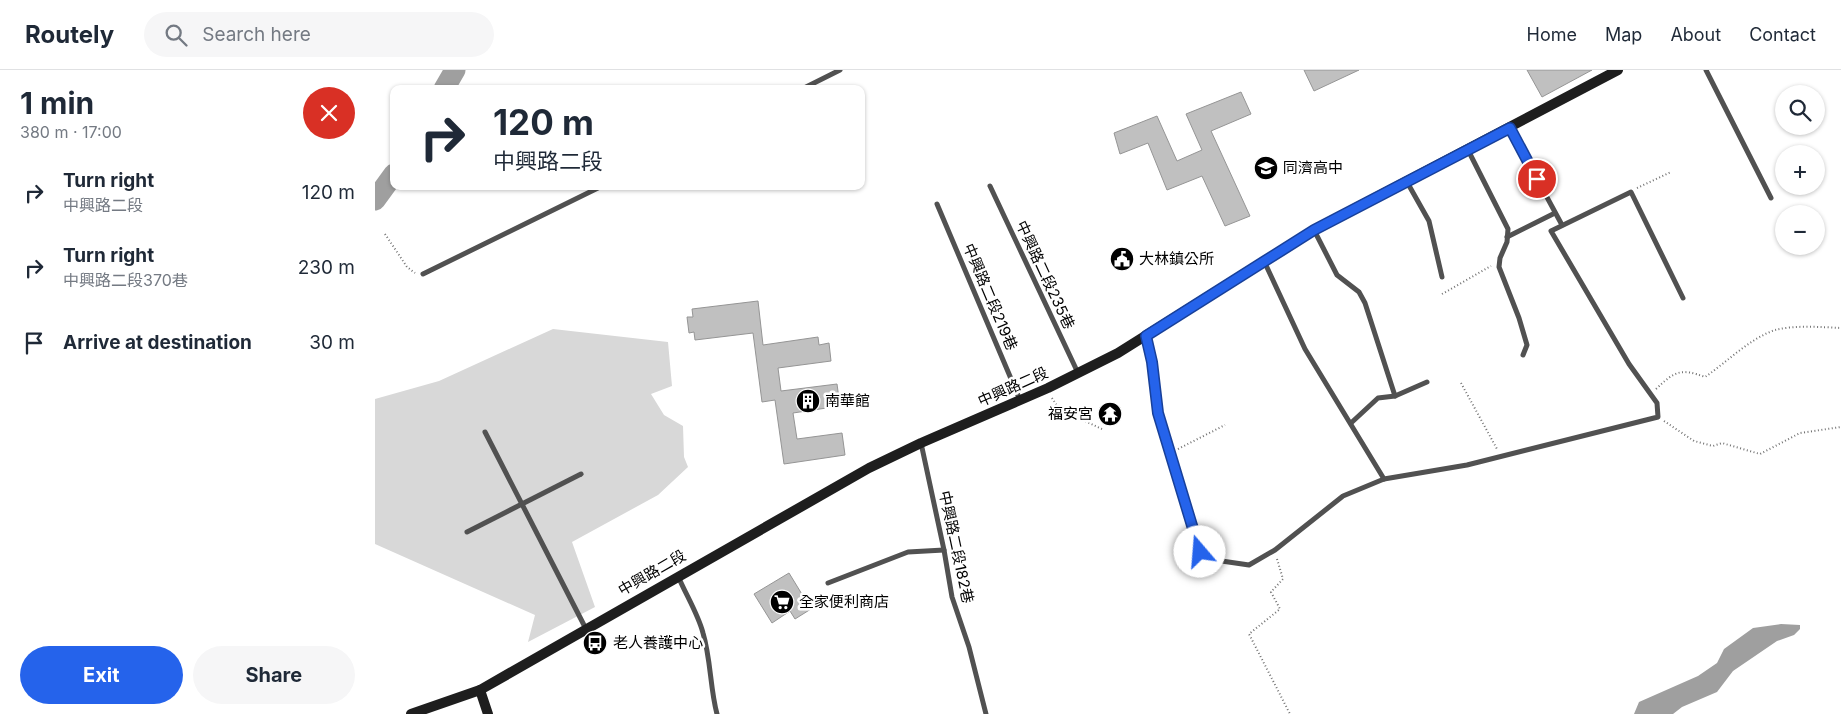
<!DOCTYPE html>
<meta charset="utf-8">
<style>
:root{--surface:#fff;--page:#f6f6f7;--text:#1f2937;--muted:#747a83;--line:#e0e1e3;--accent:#2563eb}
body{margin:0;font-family:Inter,"Noto Sans TC",sans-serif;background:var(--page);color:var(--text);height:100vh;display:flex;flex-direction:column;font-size:19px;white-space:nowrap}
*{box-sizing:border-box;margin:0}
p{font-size:16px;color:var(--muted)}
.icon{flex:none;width:28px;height:28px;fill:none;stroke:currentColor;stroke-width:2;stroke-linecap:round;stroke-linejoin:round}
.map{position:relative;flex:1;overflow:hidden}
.sheet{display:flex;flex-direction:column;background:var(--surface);width:375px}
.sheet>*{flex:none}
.top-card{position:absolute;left:15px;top:15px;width:475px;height:105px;border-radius:10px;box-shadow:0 1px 4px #0004;background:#fff;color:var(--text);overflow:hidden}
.buttons{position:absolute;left:1400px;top:15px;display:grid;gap:10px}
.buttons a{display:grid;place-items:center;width:50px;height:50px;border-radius:50%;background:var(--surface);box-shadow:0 1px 4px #0004;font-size:25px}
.pin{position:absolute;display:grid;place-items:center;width:42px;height:42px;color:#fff;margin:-21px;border:2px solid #fff;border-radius:50%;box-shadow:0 1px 5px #0007}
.me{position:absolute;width:55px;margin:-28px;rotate:342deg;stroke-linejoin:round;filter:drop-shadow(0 0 4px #0008)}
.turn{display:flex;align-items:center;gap:18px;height:105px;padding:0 20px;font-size:22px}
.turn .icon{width:65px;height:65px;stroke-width:2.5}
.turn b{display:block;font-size:35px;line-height:42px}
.round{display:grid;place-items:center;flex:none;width:52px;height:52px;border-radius:26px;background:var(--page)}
.head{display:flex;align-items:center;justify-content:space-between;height:85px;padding:0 20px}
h1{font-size:30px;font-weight:700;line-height:38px}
.cta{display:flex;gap:10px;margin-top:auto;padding:10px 20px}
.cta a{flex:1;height:58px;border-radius:30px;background:var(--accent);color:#fff;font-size:20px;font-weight:700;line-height:58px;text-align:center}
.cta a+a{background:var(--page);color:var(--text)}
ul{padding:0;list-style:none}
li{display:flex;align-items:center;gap:15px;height:75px;padding:0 20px}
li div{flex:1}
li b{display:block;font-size:19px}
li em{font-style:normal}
header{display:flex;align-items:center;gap:30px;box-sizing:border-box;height:70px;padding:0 25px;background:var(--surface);border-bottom:1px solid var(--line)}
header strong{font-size:24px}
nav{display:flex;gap:28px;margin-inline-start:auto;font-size:18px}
.search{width:350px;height:45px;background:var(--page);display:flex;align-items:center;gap:12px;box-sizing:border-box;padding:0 18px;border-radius:28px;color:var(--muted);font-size:19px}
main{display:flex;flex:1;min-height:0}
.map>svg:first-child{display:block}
.green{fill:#d8d8d8}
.water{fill:#9f9f9f}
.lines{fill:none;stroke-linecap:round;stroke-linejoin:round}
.river{stroke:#9f9f9f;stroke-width:21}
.building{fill:#c0c0c0;stroke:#959595}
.path{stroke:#737373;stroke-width:2;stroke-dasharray:1 2.5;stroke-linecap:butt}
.lane{stroke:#515151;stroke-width:5}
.secondary{stroke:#1e1e1e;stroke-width:10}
.route-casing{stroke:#184099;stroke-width:12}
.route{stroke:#2563eb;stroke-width:9}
.labels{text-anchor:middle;stroke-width:5;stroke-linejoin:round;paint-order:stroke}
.poi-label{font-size:15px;fill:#000;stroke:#fff;text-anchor:start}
.street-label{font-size:15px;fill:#000;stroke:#fff}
</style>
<header>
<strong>Routely</strong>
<div class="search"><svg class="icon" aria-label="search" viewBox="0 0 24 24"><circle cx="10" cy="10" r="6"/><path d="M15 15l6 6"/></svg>Search here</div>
<nav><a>Home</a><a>Map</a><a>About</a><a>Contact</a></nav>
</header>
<main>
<section class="sheet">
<div class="head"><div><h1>1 min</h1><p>380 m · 17:00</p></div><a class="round" style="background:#d93025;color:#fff"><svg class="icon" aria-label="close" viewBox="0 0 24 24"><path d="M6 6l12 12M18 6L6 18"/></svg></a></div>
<ul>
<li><svg class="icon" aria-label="right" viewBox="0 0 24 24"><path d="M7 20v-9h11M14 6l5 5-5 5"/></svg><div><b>Turn right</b><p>中興路二段</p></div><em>120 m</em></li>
<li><svg class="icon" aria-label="right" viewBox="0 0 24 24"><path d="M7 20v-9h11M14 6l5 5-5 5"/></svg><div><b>Turn right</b><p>中興路二段370巷</p></div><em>230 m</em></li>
<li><svg class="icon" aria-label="arrive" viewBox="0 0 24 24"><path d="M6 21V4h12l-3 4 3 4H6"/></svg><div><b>Arrive at destination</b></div><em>30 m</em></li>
</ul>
<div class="cta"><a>Exit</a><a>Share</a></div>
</section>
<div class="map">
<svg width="1466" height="644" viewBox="0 0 1466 644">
<rect width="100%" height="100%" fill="#fff"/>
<!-- green -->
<path class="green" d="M178,259L293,272L297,316L276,324L289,345L308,356L309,387L313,397L283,425L197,472L220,537L153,572L160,545L0,474V329L64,311Z"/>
<!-- water -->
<path class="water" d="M1406,554L1425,555V559L1419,565L1402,571L1358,601L1342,622L1307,637L1298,644H1259L1264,632L1323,606L1342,593L1349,579L1378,558Z"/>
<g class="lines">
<!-- river -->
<g class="river">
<path d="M69,19L80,0"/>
<path d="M0,130L19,104"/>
</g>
</g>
<!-- building -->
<g class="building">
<path d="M929,0H984L939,21Z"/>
<path d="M1152,0H1217L1167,27Z"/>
<path d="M866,22L876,44L836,61L875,146L850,156L827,106L792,120L773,73L745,84L739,63L782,46L802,91L827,80L811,44Z"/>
<path d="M383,231L388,275L443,267L444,275L454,273L456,291L403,298L406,321L462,314L465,336L418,343L422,369L467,363L470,385L409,394L400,330L387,332L378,263L320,270L319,262L314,263L312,247H318L317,239Z"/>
<path d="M414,503L436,539L420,549L415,541L397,553L379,524Z"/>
</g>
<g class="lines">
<!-- path -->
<g class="path">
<path d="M1262,118L1296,102"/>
<path d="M10,164L32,197L40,203"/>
<path d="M1067,224L1116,196"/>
<path d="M1086,313L1122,379"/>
<path d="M1281,319C1300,301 1306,298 1330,307C1352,292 1374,269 1400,260C1419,255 1447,257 1466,258"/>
<path d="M677,328L684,339L727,359"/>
<path d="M1289,351L1319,371L1338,376L1347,373L1385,384L1425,363L1466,357"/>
<path d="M803,379L850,355"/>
<path d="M902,489L908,509L896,522L905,539L874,564L915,644"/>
</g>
<!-- lane -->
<g class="lane">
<path d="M1331,0L1396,128"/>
<path d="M427,19L465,0"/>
<path d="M1135,59L1187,155"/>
<path d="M1093,80L1133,159L1132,172L1125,188L1124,197L1144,248L1152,275L1148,285"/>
<path d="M1032,112L1054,151L1067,207"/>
<path d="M615,116L703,303"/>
<path d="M562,134L645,330"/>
<path d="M939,160L962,205L984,222L990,233L1020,326L1052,312"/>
<path d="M1132,167L1180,143"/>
<path d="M889,191L930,279L1009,409"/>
<path d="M48,204L227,116"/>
<path d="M771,266L777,292L783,343L825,482L833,489L874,495L900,480L968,426L1009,409L1092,395L1283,347L1282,333L1254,294L1176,161L1256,122L1308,228"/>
<path d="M976,353L1003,328L1020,326"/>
<path d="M110,362L211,559"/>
<path d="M546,373L569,480L577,527L594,577L611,644"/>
<path d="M92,462L206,404"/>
<path d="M303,506C311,525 323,544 328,563C336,590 335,618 342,644"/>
<path d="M453,513L533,482L569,480"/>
</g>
<!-- secondary -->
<g class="secondary">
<path d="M105,620L113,644"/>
<path d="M36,644L105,620L494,398L546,373L673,318L743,283L939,160L1243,0"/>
</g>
</g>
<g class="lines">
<!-- route casing -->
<g class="route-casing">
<path id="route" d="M825,482L783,343L777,292L771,266L939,160L1135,58L1162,109"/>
</g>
<!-- route -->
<use href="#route" class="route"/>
</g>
<!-- icons -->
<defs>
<g id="school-disc" transform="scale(1.25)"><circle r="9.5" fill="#000" stroke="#fff"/><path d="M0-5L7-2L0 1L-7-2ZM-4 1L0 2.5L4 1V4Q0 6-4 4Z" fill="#fff"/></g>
<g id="civic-disc" transform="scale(1.25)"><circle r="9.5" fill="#000" stroke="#fff"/><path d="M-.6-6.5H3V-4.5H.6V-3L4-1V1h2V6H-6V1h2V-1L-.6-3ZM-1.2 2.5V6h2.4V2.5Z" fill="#fff"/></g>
<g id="building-disc" transform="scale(1.25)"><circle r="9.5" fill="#000" stroke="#fff"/><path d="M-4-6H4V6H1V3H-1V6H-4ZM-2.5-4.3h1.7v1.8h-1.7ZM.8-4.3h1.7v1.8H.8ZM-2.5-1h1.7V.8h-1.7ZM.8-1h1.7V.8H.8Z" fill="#fff"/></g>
<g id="temple-disc" transform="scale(1.25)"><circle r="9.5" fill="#000" stroke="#fff"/><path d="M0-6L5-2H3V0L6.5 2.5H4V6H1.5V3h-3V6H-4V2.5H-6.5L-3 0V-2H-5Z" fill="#fff"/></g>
<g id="supermarket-disc" transform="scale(1.25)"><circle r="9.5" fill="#000" stroke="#fff"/><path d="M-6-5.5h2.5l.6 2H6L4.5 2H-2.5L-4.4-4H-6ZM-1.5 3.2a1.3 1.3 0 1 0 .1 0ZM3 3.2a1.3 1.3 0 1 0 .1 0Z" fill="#fff"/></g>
<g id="bus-disc" transform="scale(1.25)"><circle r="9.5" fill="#000" stroke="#fff"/><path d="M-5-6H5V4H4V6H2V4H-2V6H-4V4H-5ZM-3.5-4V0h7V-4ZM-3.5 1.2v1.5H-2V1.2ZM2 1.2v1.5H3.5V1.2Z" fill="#fff"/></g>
</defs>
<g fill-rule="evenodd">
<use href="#school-disc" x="891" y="98"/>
<use href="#civic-disc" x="747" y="189"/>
<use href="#building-disc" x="433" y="331"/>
<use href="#temple-disc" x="735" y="344"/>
<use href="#supermarket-disc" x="407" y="532"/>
<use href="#bus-disc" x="220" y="573"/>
</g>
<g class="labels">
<!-- poi labels -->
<g class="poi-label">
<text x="908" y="103">同濟高中</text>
<text x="764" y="194">大林鎮公所</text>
<text x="450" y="336">南華館</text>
<text x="718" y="349" text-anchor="end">福安宮</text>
<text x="424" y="537">全家便利商店</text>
<text x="238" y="578">老人養護中心</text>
</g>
<!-- street labels -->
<g class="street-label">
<text transform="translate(670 205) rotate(65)" y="5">中興路二段235巷</text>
<text transform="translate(615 227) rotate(67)" y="5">中興路二段219巷</text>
<text transform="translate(638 317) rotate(-24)" y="5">中興路二段</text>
<text transform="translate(581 477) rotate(78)" y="5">中興路二段182巷</text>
<text transform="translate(277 503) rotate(-30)" y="5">中興路二段</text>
</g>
</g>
</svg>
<div class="buttons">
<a><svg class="icon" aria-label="search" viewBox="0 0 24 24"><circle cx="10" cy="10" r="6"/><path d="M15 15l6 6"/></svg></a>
<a>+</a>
<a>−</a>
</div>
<div class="pin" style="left:1162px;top:109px;background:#d93025"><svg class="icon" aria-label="arrive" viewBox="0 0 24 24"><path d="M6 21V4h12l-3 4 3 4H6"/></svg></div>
<svg class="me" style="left:825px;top:482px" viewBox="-20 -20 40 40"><circle r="19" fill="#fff"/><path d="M0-13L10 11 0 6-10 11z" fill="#2563eb"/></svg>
<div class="top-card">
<div class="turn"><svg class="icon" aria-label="right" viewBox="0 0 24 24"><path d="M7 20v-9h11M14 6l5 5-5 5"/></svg><div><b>120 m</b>中興路二段</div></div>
</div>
</div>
</main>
